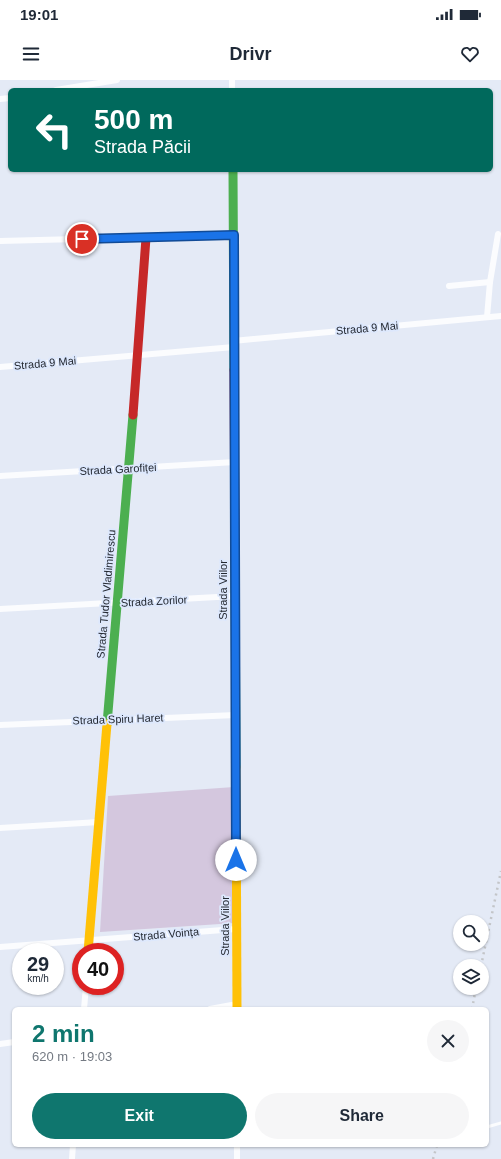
<!DOCTYPE html>
<meta charset="utf-8">
<style>
:root{--surface:#fff;--page:#f6f6f7;--text:#1f2937;--muted:#747a83;--accent:#0f766e}
body{margin:0;font-family:Helvetica,sans-serif;background:var(--page);color:var(--text);height:100vh;display:flex;flex-direction:column;font-size:15px;white-space:nowrap}
*{box-sizing:border-box;margin:0}
p{font-size:13px;color:var(--muted)}
.icon{flex:none;width:22px;height:22px;fill:none;stroke:currentColor;stroke-width:2;stroke-linecap:round;stroke-linejoin:round}
.map{position:relative;flex:1;overflow:hidden}
.panel{position:absolute;left:12px;top:927px;width:477px;height:140px;display:flex;flex-direction:column;background:var(--surface);border-radius:6px;box-shadow:0 1px 3px #0004}
.panel>*{flex:none}
.top-card{position:absolute;left:8px;top:8px;width:485px;height:84px;border-radius:6px;box-shadow:0 1px 3px #0004;background:#00695c;color:#fff;overflow:hidden}
.fabs{position:absolute;left:453px;top:835px;display:grid;gap:8px}
.fabs a{display:grid;place-items:center;width:36px;height:36px;border-radius:50%;background:var(--surface);box-shadow:0 1px 3px #0004;font-size:20px}
.speed{position:absolute;left:12px;top:863px;display:flex;gap:8px;font-size:20px;font-weight:700;text-align:center}
.speed>*{display:grid;place-content:center;width:52px;height:52px;border-radius:50%;background:var(--surface);box-shadow:0 1px 3px #0004;line-height:1}
.speed small{font-size:10px;font-weight:400}
.speed .limit{border:6px solid #d22;background:#fff;color:#111}
.pin{position:absolute;display:grid;place-items:center;width:34px;height:34px;color:#fff;margin:-17px;border:2px solid #fff;border-radius:50%;box-shadow:0 1px 4px #0007}
.me{position:absolute;width:44px;margin:-22px;rotate:0deg;stroke-linejoin:round;filter:drop-shadow(0 0 3px #0008)}
.turn{display:flex;align-items:center;gap:14px;height:84px;padding:0 20px;font-size:18px}
.turn .icon{width:52px;height:52px;stroke-width:2.5}
.turn b{display:block;font-size:28px;line-height:34px}
.round{display:grid;place-items:center;flex:none;width:42px;height:42px;border-radius:21px;background:var(--page)}
.overview{display:flex;align-items:center;justify-content:space-between;height:68px;padding:0 20px}
h1{font-size:24px;font-weight:700;line-height:30px;color:var(--accent)}
.primary-button{display:flex;gap:8px;margin-top:auto;padding:8px 20px}
.primary-button a{flex:1;height:46px;border-radius:24px;background:var(--accent);color:#fff;font-size:16px;font-weight:700;line-height:46px;text-align:center}
.primary-button a+a{background:var(--page);color:var(--text)}
.status{display:flex;justify-content:space-between;align-items:center;height:28px;padding:0 20px;background:var(--surface);direction:ltr}
.status svg{height:11px;fill:currentColor}
header{display:flex;justify-content:space-between;align-items:center;height:52px;padding:0 20px;background:var(--surface);font-size:18px;font-weight:700}
.map>svg:first-child{display:block}
.green{fill:#d4c7de}
.lines{fill:none;stroke-linecap:round;stroke-linejoin:round}
.lane{stroke:#fbfcfe;stroke-width:3}
.street{stroke:#fbfcfe;stroke-width:6}
.fast{stroke:#4caf50;stroke-width:9}
.slow{stroke:#ffc107;stroke-width:9}
.jam{stroke:#c62828;stroke-width:9}
.rail{stroke:#c3c5c8;stroke-width:2.5;stroke-dasharray:2 4;stroke-linecap:butt}
.route-casing{stroke:#114b97;stroke-width:10}
.route{stroke:#1a73e8;stroke-width:7}
.labels{text-anchor:middle;stroke-width:3.5;stroke-linejoin:round;paint-order:stroke}
.street-label{font-size:11px;fill:#242932;stroke:#dde8fd}
</style>
<div class="status"><b>19:01</b><svg viewBox="0 0 49 12"><path d="M0 12V9h3v3zM5 12V6h3v6zM10 12V3h3v9zM15 12V0h3v12zM26 1h20v11H26zM47 4h2v5h-2z"/></svg></div>
<header><svg class="icon" aria-label="menu" viewBox="0 0 24 24"><path d="M4 6h16M4 12h16M4 18h16"/></svg>Drivr<svg class="icon" aria-label="heart" viewBox="0 0 24 24"><path d="M12 20l-8-8c-3-5 5-10 8-4 3-6 11-1 8 4z"/></svg></header>
<div class="map">
<svg width="501" height="1079" viewBox="0 0 501 1079">
<rect width="100%" height="100%" fill="#e4eaf6"/>
<!-- green -->
<path class="green" d="M234,707L235,843L100,852L108,716Z"/>
<g class="lines">
<!-- lane -->
<path class="lane" d="M487,1047L501,1043"/>
<!-- street -->
<g class="street">
<path d="M232,0V10"/>
<path d="M56,10L117,0"/>
<path d="M0,19L10,18"/>
<path d="M0,161L234,155"/>
<path d="M449,206L490,202"/>
<path d="M487,237L490,202L498,154"/>
<path d="M233,261L501,236"/>
<path d="M0,287L234,267"/>
<path d="M0,396L235,382"/>
<path d="M0,529L235,516"/>
<path d="M0,645L236,635"/>
<path d="M0,748L99,742"/>
<path d="M0,867L236,849"/>
<path d="M84,929L86,906"/>
<path d="M210,929L237,924"/>
<path d="M0,964L14,962"/>
<path d="M237,1065V1079"/>
<path d="M72,1079L73,1065"/>
</g>
<!-- fast -->
<g class="fast">
<path d="M233,90L234,290"/>
<path d="M235,479L236,687"/>
<path d="M107,644L133,335"/>
</g>
<!-- slow -->
<g class="slow">
<path d="M236,687L237,929"/>
<path d="M88,872L107,644"/>
</g>
<!-- jam -->
<g class="jam">
<path d="M234,290L235,479"/>
<path d="M133,335L146,158"/>
</g>
<!-- rail -->
<g class="rail">
<path d="M481,886L501,791"/>
<path d="M472,929L476,908"/>
<path d="M433,1079L437,1065"/>
</g>
</g>
<g class="lines">
<!-- route casing -->
<g class="route-casing">
<path id="route" d="M82,159L234,155L236,780"/>
</g>
<!-- route -->
<use href="#route" class="route"/>
</g>
<g class="labels">
<!-- street labels -->
<g class="street-label">
<text transform="translate(367 248) rotate(-5)" y="4">Strada 9 Mai</text>
<text transform="translate(45 283) rotate(-5)" y="4">Strada 9 Mai</text>
<text transform="translate(118 389) rotate(-3)" y="4">Strada Garofiței</text>
<text transform="translate(223 510) rotate(-90)" y="4">Strada Viilor</text>
<text transform="translate(106 514) rotate(-85)" y="4">Strada Tudor Vladimirescu</text>
<text transform="translate(154 521) rotate(-3)" y="4">Strada Zorilor</text>
<text transform="translate(118 639) rotate(-2)" y="4">Strada Spiru Haret</text>
<text transform="translate(225 846) rotate(-90)" y="4">Strada Viilor</text>
<text transform="translate(166 854) rotate(-5)" y="4">Strada Voința</text>
</g>
</g>
</svg>
<div class="fabs">
<a><svg class="icon" aria-label="search" viewBox="0 0 24 24"><circle cx="10" cy="10" r="6"/><path d="M15 15l6 6"/></svg></a>
<a><svg class="icon" aria-label="layers" viewBox="0 0 24 24"><path d="M12 4l9 5-9 5-9-5zM3 14l9 5 9-5"/></svg></a>
</div>
<div class="speed"><div>29<small>km/h</small></div><div class="limit">40</div></div>
<div class="pin" style="left:82px;top:159px;background:#d93025"><svg class="icon" aria-label="arrive" viewBox="0 0 24 24"><path d="M6 21V4h12l-3 4 3 4H6"/></svg></div>
<svg class="me" style="left:236px;top:780px" viewBox="-20 -20 40 40"><circle r="19" fill="#fff"/><path d="M0-13L10 11 0 6-10 11z" fill="#1a73e8"/></svg>
<div class="top-card">
<div class="turn"><svg class="icon" aria-label="left" viewBox="0 0 24 24"><path d="M17 20v-9H6M10 6l-5 5 5 5"/></svg><div><b>500 m</b>Strada Păcii</div></div>
</div>
<section class="panel">
<div class="overview"><div><h1>2 min</h1><p>620 m · 19:03</p></div><a class="round"><svg class="icon" aria-label="close" viewBox="0 0 24 24"><path d="M6 6l12 12M18 6L6 18"/></svg></a></div>
<div class="primary-button"><a>Exit</a><a>Share</a></div>
</section>
</div>
